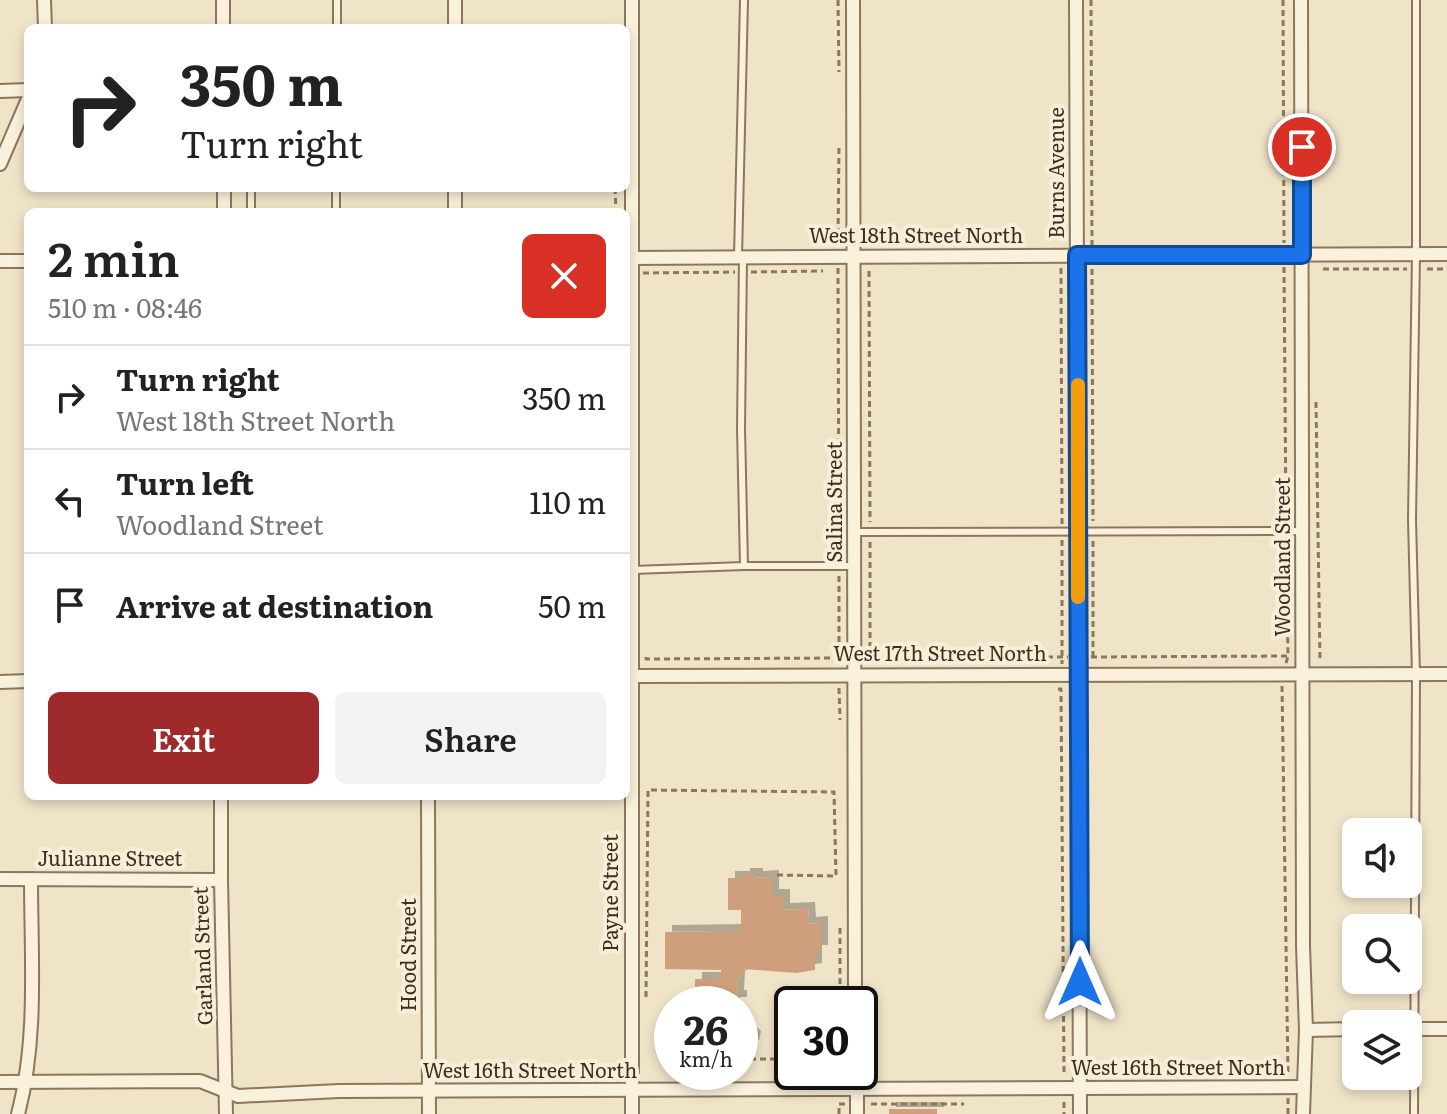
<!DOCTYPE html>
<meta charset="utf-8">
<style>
:root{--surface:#fff;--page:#f2f2f2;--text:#222;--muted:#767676;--line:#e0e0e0;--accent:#9e2a2b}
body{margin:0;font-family:Literata,serif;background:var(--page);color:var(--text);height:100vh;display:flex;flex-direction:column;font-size:30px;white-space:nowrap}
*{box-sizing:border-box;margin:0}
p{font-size:26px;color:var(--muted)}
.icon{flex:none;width:44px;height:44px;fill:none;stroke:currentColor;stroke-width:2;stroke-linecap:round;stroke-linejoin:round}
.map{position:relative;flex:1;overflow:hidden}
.sheet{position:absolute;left:24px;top:208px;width:606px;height:592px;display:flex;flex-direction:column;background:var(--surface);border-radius:12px;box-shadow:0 4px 12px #0003}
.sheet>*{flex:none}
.hud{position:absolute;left:24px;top:24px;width:606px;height:168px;border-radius:12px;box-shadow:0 4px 12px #0003;background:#fff;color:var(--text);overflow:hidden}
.tools{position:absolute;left:1342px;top:818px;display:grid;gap:16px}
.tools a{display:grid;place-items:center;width:80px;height:80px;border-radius:12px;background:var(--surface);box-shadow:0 4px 12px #0003;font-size:40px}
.speed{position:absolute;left:654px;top:986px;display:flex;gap:16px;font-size:40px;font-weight:700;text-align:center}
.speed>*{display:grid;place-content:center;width:104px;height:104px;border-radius:50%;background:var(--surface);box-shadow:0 4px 12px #0003;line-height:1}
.speed small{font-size:20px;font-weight:400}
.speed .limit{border:4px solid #111;border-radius:12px;background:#fff;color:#111}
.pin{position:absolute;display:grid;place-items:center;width:68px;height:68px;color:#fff;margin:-34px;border:4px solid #fff;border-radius:50%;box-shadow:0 2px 8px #0007}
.me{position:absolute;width:88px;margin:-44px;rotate:0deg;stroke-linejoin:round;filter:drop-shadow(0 0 6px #0008)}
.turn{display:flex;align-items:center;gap:28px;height:168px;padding:0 24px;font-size:36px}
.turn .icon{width:104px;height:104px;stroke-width:2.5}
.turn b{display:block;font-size:56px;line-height:68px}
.round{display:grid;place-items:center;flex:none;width:84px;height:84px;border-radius:12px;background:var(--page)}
.overview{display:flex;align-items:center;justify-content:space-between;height:136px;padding:0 24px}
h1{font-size:48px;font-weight:600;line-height:60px}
.cta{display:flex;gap:16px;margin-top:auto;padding:16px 24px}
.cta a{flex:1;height:92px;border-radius:12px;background:var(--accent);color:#fff;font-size:32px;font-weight:600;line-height:92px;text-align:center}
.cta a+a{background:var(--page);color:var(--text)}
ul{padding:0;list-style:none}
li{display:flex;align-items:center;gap:24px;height:104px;padding:0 24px;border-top:2px solid var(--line)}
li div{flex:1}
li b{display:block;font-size:30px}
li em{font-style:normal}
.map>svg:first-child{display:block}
.building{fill:#cf9f7d;filter:url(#shadow)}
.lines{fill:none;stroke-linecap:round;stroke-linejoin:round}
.service-casing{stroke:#8d765c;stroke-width:10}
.minor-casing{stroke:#8d765c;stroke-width:16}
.path{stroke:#8d765c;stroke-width:3;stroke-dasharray:6 4;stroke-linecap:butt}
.service{stroke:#faf1dc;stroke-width:6}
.minor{stroke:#faf1dc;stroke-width:12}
.route-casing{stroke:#114b97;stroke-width:20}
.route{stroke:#1a73e8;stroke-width:14}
.slow{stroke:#f59e0b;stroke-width:14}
.labels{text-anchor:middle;stroke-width:8;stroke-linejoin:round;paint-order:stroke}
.street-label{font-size:20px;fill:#3d2e20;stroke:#f7eed8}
</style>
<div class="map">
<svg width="1447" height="1114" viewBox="0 0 1447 1114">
<defs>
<filter id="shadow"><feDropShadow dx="7" dy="-7" stdDeviation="0" flood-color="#0004"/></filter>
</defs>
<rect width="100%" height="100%" fill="#f0e4c8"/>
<!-- building -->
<g class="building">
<path d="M743,875H756V878L772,877V896H783V910L808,909L809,924L821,923V952H815V970L796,973L743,969V975L738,978L737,997H740V1004H699V989L695,990V979H721V970L665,969V932L741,931V910H728V878H743Z"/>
<path d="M740,1033L750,1034L754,1038L752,1047L740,1049Z"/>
<rect x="889" y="1109" width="48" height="5"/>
</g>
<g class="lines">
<!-- service casing -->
<g class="service-casing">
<g id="service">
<path d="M337,28V0"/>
<path d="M251,188V212"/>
<path d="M336,212V188"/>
<path d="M738,257L744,0"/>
<path d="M855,532L1303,531"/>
<path d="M744,566H853"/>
<path d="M633,570L744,566L741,428L743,257"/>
<path d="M792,1011H787V1047H792"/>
<path d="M1414,1114L1416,674L1412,520L1416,254V0"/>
</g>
</g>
<!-- minor casing -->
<g class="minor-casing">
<g id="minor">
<path d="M44,0L45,28"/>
<path d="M223,0V28"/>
<path d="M455,0V28"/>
<path d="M632,0V1114"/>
<path d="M853,0L855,1004"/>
<path d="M1076,0L1080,1114"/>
<path d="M1301,0L1303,946L1306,1030L1303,1114"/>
<path d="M0,91L28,90"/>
<path d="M0,164L28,99"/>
<path d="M224,188V212"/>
<path d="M455,188V212"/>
<path d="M626,258L1447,254"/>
<path d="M0,261H28"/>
<path d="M626,676L1447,674"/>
<path d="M0,682L28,681"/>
<path d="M221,796V880L226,1114"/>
<path d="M428,796L429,1114"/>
<path d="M0,879L221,880"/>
<path d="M1408,1029H1447"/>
<path d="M1306,1030L1356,1029"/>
<path d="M857,1072V1114"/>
<path d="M0,1082L200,1081L238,1096L339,1091L1303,1087"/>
<path d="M18,1114C38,1038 31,957 31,879"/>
</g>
</g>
<!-- path -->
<g class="path">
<path d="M838,0L839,72"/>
<path d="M1091,0L1092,245"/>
<path d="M1283,0L1284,243"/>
<path d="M1059,144L1061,244"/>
<path d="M615,188L616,212"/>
<path d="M838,244L839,144"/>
<path d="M1284,267L1286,523"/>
<path d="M838,268L839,556"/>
<path d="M1061,268L1062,524"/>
<path d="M1092,269L1093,521"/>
<path d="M1323,269H1407"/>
<path d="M1427,269H1447"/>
<path d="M869,271L870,522"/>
<path d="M751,272L823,271"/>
<path d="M643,273L735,272"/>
<path d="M1316,402L1320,662"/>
<path d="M1062,540V664"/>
<path d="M1093,541V657"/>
<path d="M870,542V658"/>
<path d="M839,576V656"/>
<path d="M646,657V659L844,658"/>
<path d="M1091,657L1288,656"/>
<path d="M867,658L1068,657"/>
<path d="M1286,663L1288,656L1286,539"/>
<path d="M1282,686L1288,1074"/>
<path d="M839,688L840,720"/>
<path d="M1058,689H1061L1064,1074"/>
<path d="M646,997L648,790L834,792L836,876L776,875"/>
<path d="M840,1004V924"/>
<path d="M740,1059H779"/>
<path d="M1288,1098V1114"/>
<path d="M1064,1102V1114"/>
<path d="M871,1104H964"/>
<path d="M839,1114V1104H846"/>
</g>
<!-- service -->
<use href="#service" class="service"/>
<!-- minor -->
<use href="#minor" class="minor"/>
</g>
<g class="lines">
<!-- route casing -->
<g class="route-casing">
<path id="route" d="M1080,982L1077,255H1302V147"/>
</g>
<!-- route -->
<use href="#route" class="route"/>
<!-- slow -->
<path class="slow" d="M1078,385V597"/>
</g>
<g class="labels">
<!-- street labels -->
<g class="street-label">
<text transform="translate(1057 173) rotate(-90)" y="7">Burns Avenue</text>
<text x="916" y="243">West 18th Street North</text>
<text transform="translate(835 502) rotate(-90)" y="7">Salina Street</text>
<text transform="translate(1283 557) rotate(-90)" y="7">Woodland Street</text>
<text x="940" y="661">West 17th Street North</text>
<text x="110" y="866">Julianne Street</text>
<text transform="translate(611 893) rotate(-90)" y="7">Payne Street</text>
<text transform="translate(409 955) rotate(-90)" y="7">Hood Street</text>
<text transform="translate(203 956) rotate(-92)" y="7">Garland Street</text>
<text x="1178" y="1075">West 16th Street North</text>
<text x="530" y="1078">West 16th Street North</text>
</g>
</g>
</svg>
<div class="tools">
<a><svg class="icon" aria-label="sound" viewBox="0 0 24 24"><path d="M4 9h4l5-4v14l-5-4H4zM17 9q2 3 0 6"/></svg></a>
<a><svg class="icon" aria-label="search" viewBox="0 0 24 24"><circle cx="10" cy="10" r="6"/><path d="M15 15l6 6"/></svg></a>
<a><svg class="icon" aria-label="layers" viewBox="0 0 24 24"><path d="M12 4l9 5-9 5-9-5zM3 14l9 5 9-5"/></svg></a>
</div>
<div class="speed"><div>26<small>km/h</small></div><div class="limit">30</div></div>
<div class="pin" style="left:1302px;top:147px;background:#d93025"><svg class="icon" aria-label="arrive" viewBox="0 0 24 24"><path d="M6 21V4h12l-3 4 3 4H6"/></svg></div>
<svg class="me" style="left:1080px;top:982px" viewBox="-20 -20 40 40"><path d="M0-17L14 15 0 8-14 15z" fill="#1a73e8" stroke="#fff" stroke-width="4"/></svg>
<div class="hud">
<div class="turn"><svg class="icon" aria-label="right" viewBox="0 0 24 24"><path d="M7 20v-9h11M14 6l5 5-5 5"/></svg><div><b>350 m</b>Turn right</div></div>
</div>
<section class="sheet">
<div class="overview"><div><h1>2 min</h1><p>510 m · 08:46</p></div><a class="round" style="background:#d93025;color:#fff"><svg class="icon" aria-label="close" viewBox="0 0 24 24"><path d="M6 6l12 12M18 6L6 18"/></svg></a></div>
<ul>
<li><svg class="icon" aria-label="right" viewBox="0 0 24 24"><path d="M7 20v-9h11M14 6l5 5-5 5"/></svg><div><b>Turn right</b><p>West 18th Street North</p></div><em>350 m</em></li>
<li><svg class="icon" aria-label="left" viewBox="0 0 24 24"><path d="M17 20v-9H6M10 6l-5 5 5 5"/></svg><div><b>Turn left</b><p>Woodland Street</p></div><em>110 m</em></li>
<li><svg class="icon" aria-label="arrive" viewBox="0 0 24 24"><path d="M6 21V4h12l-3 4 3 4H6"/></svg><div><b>Arrive at destination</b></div><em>50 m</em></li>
</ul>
<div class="cta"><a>Exit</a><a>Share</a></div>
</section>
</div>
